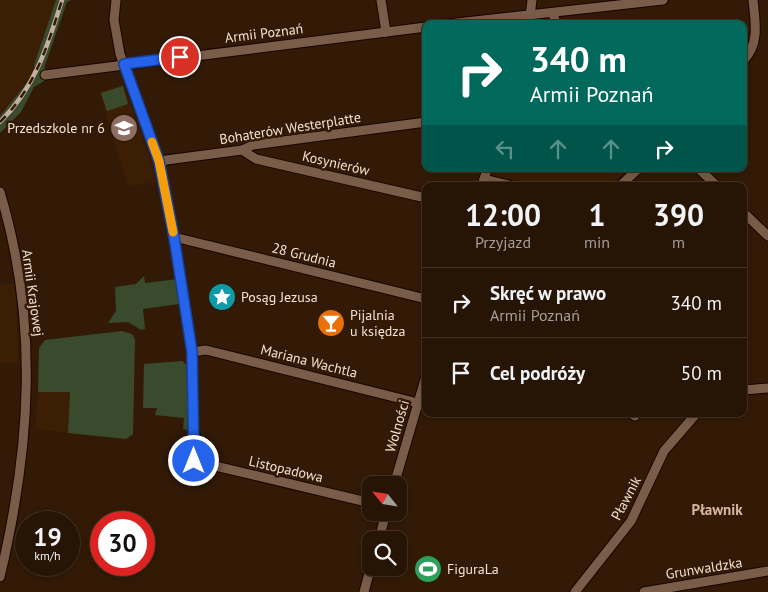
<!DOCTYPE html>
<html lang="pl">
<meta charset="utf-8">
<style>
:root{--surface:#261404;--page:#2e1d0e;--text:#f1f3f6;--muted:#a49e9a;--line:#423326}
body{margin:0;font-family:"PT Sans",sans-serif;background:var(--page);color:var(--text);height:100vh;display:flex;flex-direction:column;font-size:19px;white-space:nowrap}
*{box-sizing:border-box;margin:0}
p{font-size:16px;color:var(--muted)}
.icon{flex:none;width:28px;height:28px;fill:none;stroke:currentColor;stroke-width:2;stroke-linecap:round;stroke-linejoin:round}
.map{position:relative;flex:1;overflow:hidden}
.sheet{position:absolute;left:422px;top:182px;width:325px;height:235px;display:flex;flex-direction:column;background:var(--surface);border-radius:10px;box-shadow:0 2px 8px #0003,0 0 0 1px var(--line)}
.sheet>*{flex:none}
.hud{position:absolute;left:422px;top:20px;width:325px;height:152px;border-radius:10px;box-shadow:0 2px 8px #0003,0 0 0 1px var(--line);background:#00695c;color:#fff;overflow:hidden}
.needle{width:32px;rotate:300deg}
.buttons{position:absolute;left:362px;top:476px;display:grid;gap:10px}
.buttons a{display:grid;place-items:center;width:45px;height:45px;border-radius:10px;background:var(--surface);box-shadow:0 2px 8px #0003,0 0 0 1px var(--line);font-size:25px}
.speed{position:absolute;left:15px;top:511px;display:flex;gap:10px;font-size:25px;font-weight:700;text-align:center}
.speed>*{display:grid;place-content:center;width:65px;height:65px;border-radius:50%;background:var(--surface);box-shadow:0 2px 8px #0003,0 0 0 1px var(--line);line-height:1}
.speed small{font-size:12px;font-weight:400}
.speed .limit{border:8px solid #d22;background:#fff;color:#111}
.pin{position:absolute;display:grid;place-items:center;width:42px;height:42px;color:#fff;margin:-21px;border:2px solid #fff;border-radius:50%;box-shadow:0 1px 5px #0007}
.me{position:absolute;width:55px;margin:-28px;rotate:0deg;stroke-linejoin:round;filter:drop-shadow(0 0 4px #0008)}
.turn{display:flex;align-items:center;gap:18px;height:105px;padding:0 25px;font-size:22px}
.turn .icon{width:65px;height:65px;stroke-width:2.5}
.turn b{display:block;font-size:35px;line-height:42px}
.lanes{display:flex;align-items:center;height:48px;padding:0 25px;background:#0003;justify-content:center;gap:25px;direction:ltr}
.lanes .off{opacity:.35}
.eta{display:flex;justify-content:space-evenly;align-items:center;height:85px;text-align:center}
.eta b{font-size:30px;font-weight:600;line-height:35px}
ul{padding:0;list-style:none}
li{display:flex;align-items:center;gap:15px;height:70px;padding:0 25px;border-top:1px solid var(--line)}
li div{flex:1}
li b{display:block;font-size:19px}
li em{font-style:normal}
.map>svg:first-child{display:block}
.built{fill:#3b1e04}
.green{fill:#3a4b2d}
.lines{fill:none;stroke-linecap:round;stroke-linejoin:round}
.minor-casing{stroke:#190400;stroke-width:11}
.minor{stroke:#7a5d48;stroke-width:9}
.rail-casing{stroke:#c2afa1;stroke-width:4.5}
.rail{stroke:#321a06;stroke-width:2.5;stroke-dasharray:8;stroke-linecap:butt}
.route-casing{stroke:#184099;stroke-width:12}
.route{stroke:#2563eb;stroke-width:9}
.slow{stroke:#f59e0b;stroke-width:9}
.labels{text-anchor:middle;stroke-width:5;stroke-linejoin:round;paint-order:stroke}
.street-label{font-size:14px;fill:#f2e1d5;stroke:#321a06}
.poi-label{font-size:14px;fill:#f2e1d5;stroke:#321a06;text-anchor:start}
.neighbourhood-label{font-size:15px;font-weight:bold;fill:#d8b7a0;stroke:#321a06}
</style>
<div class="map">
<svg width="768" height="592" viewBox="0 0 768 592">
<rect width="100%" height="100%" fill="#321a06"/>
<!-- built -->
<g class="built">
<path d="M0,0H56L36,68L27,83L0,116Z"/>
<path d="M123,84L151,163L156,182L128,187L99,92Z"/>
<path d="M497,169H628L610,186H536L496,177Z"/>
<path d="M15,283L19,363H0V285Z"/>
<path d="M38,392H70L68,433L35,429Z"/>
</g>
<!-- green -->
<g class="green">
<path d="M56,0H71L67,2L44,68L46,69L44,81L34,87L21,112L0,133V116L27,83L35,68L34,65Z"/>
<path d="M123,86L128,104L107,111L101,93Z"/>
<path d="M144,276L145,283L178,279L179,304L143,309L145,329L141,330L128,322L108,323L116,311L115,287L136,284Z"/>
<path d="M122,331L132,334L135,339L133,434L126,439L68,433L70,392H38L39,348L45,340Z"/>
<path d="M182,361L189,367L188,430L183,429L184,418L155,415L157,408H143L144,364Z"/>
</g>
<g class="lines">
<!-- minor casing -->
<g class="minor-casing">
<g id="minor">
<path d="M116,0L114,20L120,54L159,161L174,237L192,352L194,461L371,503"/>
<path d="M381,0L386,32"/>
<path d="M553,13L556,24"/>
<path d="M448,24L663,0"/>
<path d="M529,24L532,0"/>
<path d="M744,60C760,43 755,21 753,0"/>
<path d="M45,75L426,27"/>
<path d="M242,150L256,159L426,198"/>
<path d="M159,161L242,150L253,145L426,122"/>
<path d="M699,169L717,186"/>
<path d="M484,179L512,186"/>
<path d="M482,186L487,169"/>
<path d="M620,186L638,169"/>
<path d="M0,192C39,322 31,446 0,577"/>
<path d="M744,213L768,236"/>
<path d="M174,237L426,299"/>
<path d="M192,352L206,350L418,403"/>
<path d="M744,390L768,388"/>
<path d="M632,414L635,416"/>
<path d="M394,485L426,376"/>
<path d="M379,540L386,512"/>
<path d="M364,592L371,566"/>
<path d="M575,592L631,521L664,451L696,414"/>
<path d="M644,592L768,571"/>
</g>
</g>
<!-- minor -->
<use href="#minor" class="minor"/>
<!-- rail casing -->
<g class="rail-casing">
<path id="rail" d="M0,122C35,88 48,45 62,0"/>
</g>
<!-- rail -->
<use href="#rail" class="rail"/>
</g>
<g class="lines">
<!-- route casing -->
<g class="route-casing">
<path id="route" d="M180,57L124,64L159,161L174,237L192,352L194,461"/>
</g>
<!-- route -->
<use href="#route" class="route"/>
<!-- slow -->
<path class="slow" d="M152,142L159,161L173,232"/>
</g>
<!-- icons -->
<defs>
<g id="school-disc" transform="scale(1.4375)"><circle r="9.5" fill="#8d6e63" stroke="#321a06"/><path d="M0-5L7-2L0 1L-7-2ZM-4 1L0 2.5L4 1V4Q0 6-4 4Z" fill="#fff"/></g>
<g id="sight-disc" transform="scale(1.4375)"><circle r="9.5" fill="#0f9aa8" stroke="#321a06"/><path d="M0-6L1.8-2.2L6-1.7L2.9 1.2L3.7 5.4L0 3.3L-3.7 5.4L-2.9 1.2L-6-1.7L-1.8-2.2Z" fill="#fff"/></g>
<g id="bar-disc" transform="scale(1.4375)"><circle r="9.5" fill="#e8710a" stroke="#321a06"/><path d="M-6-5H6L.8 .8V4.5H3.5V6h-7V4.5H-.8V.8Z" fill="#fff"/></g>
<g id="stadium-disc" transform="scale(1.4375)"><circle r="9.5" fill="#2e9e5b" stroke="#321a06"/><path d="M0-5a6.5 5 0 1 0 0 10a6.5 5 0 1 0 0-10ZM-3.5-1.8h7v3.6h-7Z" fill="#fff"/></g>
</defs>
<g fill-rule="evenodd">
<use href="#school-disc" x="124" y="128"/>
<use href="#sight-disc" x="222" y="297"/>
<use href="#bar-disc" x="331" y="323"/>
<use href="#stadium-disc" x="428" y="569"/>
</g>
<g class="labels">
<!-- street labels -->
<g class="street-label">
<text transform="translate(264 33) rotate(-7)" y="5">Armii Poznań</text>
<text transform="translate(290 128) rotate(-9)" y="5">Bohaterów Westerplatte</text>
<text transform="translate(336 163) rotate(13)" y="5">Kosynierów</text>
<text transform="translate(304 255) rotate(14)" y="5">28 Grudnia</text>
<text transform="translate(33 293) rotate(82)" y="5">Armii Krajowej</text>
<text transform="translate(309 361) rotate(14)" y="5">Mariana Wachtla</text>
<text transform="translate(397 426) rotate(-74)" y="5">Wolności</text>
<text transform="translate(286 469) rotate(13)" y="5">Listopadowa</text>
<text transform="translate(626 498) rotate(-62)" y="5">Pławnik</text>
<text transform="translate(704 568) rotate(-9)" y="5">Grunwaldzka</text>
</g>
<!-- poi labels -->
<g class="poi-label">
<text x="105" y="133" text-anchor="end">Przedszkole nr 6</text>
<text x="241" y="302">Posąg Jezusa</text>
<text x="350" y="320">Pijalnia<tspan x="350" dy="16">u księdza</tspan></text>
<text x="447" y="574">FiguraLa</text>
</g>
<!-- neighbourhood labels -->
<g class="neighbourhood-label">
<text x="717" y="515">Pławnik</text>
</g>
</g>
</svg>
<div class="buttons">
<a><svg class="needle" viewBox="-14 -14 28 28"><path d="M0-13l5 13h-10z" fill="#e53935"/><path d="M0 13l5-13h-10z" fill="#a49e9a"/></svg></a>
<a><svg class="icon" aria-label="search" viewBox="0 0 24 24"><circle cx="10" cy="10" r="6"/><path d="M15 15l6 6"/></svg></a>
</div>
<div class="speed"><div>19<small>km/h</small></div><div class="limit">30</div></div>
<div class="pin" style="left:180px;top:57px;background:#d93025"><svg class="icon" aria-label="arrive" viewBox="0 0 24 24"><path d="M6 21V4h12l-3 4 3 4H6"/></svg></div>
<svg class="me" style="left:194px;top:461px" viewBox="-20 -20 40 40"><circle r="17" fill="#2563eb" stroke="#fff" stroke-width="3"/><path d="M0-11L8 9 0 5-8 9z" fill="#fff"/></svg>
<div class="hud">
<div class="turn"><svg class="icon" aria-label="right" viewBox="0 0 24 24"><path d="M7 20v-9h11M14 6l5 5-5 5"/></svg><div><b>340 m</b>Armii Poznań</div></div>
<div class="lanes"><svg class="icon off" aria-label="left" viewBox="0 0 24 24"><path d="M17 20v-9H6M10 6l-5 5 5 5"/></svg><svg class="icon off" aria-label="ahead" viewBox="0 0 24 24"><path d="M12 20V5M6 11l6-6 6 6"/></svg><svg class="icon off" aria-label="ahead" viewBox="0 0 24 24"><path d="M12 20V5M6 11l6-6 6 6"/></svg><svg class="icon" aria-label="right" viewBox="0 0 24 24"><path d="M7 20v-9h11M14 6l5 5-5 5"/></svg></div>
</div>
<section class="sheet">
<div class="eta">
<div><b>12:00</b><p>Przyjazd</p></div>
<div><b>1</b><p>min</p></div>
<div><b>390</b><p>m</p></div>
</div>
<ul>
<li><svg class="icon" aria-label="right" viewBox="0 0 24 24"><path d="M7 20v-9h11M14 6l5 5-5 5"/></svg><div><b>Skręć w prawo</b><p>Armii Poznań</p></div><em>340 m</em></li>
<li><svg class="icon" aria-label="arrive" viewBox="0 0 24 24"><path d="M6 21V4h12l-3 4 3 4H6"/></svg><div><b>Cel podróży</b></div><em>50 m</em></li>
</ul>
</section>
</div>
